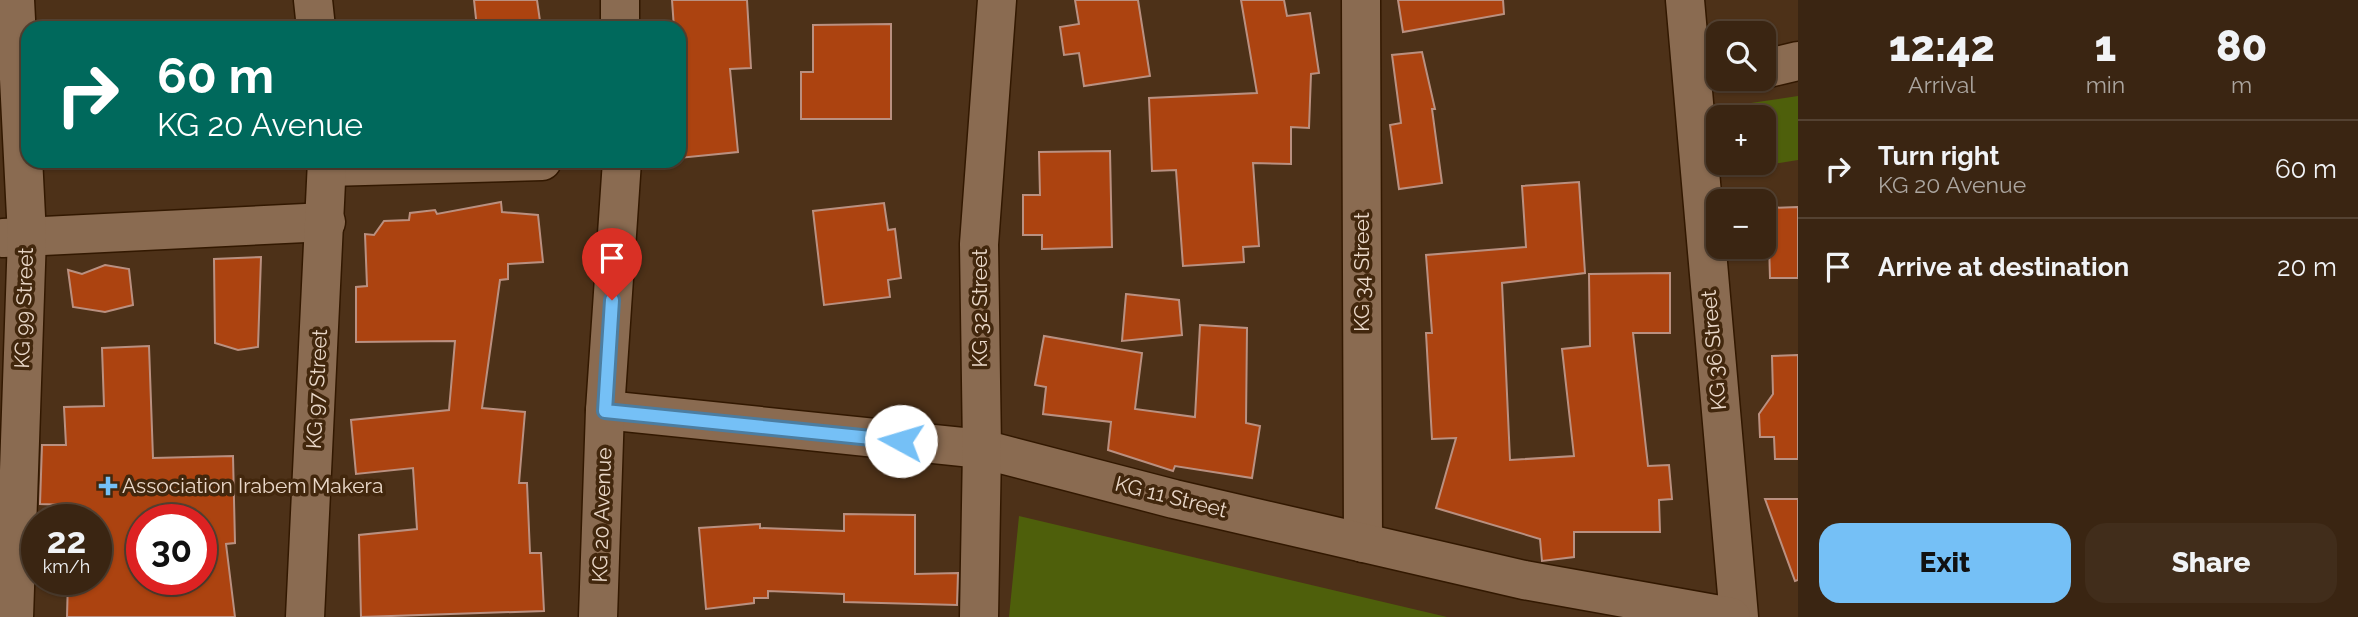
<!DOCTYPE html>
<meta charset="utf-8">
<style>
:root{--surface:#3a2512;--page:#412d1b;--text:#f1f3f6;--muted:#aba59f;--line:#544232;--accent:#75c0f6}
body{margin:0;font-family:Raleway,sans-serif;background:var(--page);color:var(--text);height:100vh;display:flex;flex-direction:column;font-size:26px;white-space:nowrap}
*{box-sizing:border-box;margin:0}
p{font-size:23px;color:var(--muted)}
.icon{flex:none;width:38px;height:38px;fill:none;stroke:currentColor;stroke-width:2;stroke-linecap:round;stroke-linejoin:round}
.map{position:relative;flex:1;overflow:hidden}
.details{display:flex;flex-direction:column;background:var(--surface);width:560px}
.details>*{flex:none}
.top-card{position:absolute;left:21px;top:21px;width:665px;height:147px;border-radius:21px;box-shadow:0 2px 5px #0004,0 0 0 2px var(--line);background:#00695c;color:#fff;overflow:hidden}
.fabs{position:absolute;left:1706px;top:21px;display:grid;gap:14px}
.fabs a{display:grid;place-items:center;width:70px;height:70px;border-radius:14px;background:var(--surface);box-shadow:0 2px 5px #0004,0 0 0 2px var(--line);font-size:35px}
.speed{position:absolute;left:21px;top:504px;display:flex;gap:14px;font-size:35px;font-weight:700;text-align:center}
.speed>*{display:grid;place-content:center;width:91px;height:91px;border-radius:50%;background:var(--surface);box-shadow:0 2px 5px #0004,0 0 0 2px var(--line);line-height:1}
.speed small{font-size:18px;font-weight:400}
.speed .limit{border:10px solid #d22;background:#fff;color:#111}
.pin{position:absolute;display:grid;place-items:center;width:60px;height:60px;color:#fff;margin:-72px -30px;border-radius:50% 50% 50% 0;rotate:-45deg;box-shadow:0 0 7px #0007}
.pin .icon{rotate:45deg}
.me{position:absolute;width:77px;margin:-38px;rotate:276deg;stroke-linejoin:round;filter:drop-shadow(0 0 5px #0008)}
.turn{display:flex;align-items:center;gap:24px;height:147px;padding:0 21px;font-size:32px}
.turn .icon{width:91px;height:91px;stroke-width:2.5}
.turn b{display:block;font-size:49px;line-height:60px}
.eta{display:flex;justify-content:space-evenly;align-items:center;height:119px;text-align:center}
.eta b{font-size:42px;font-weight:800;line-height:49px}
.action{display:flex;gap:14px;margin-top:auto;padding:14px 21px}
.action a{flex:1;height:80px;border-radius:21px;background:var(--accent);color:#111;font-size:28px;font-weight:800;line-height:80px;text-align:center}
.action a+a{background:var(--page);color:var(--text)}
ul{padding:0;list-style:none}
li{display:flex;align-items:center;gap:21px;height:98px;padding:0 21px;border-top:2px solid var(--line)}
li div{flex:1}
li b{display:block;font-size:26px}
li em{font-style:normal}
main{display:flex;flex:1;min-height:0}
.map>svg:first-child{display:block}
.green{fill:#4e5f0b}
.building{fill:#ac4310;stroke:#ba9080;stroke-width:2;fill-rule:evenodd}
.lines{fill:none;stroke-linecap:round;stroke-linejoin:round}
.minor-casing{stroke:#321800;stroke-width:41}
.minor{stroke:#8a6b51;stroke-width:38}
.route-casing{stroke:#4c7da0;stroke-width:18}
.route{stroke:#75c0f6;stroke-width:12}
.poi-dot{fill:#75c0f6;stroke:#42270d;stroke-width:2.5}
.labels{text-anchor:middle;stroke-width:7;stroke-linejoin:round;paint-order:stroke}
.street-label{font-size:21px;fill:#ead8c9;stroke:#42270d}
.poi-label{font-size:21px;fill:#ead8c9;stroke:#42270d;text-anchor:start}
</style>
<main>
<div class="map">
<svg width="1798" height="617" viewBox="0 0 1798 617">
<rect width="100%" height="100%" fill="#4d3118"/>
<!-- green -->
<g class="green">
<path d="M1798,96V160L1747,168L1746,163H1764V117H1739L1737,105Z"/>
<path d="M1019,516L1447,617H1009Z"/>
</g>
<!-- building -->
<g class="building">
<path d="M474,0H537L541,28H477Z"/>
<path d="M672,0H747L751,68L730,69L738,152L679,158V28H674Z"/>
<path d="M1075,0H1138L1150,76L1084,86L1079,53L1064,55L1060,27L1079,24Z"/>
<path d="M1241,0H1284L1287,16L1310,13L1319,73L1311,74L1309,128L1291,127V164L1253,163L1259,246L1243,247L1244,262L1183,266L1176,170L1152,171L1149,98L1257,93Z"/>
<path d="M1398,0H1503L1504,14L1403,32Z"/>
<path d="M891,24V119H801V72H813V25Z"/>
<path d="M1422,52L1435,109H1432L1442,183L1399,189L1390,125L1401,123L1392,55Z"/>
<path d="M1110,151L1112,247L1042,249V235H1023V195H1040L1039,152Z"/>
<path d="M1579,182L1585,273L1502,283L1510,460L1574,456L1562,349L1590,346L1589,274L1670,273V333H1633L1648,466L1669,465L1672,499L1659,500L1660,532H1574V557L1542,561L1540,539L1436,508L1456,438L1432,439L1426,333H1432L1426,255L1526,247L1522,186Z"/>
<path d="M501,202L502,212L538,215L543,262L508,264V279L500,280L482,408L525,412L519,483H527L530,553H541L544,611L361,617L359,535L417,529L413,468L356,474L351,420L449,410L455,341L356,342V287L367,286L365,234L374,235L384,221L409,220L410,213L435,210L437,214Z"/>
<path d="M884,203L888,230L895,229L901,278L888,280L890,297L824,305L813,211Z"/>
<path d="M1798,207V278H1770L1768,208Z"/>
<path d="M261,257L258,347L238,350L215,343L214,259Z"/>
<path d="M105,265L129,269L133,305L105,312L73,307L68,270L82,274Z"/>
<path d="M1126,294L1179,300L1182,335L1122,341Z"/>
<path d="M1200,325L1247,328L1246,423L1260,426L1252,478L1175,466L1173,471L1108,450L1111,422L1043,414L1046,387L1035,385L1044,336L1142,353L1135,409L1195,417Z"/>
<path d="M149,346L153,458L233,456L235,543L226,544L235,617H67L68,579H96V520H67V505L40,504L42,445H66L64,407L104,406L102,348ZM142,520H201V579H142Z"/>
<path d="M1798,355V459H1775L1774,437H1760L1759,414L1773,394L1772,356Z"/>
<path d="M1765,499H1798V580L1795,581Z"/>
<path d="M844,514L915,515V574L958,573L957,605L844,602V594L768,591V598H754V603L706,609L699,528L760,524V528L844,531Z"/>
</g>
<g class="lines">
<!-- minor casing -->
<g class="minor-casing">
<g id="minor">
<path d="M313,0L316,28"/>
<path d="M620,0V28"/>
<path d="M1361,0L1363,543"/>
<path d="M1685,0L1739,617"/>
<path d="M1764,69L1798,61"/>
<path d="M328,167L542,161"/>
<path d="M3,238L326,222"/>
<path d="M605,410L982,449L1174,499L1524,580L1731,617"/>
<path d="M14,617L27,236L15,0"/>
<path d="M305,617L327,161"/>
<path d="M598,617L605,410L622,161"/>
<path d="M979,617L982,449L979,244L997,0"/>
</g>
</g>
<!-- minor -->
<use href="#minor" class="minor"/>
</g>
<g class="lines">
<!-- route casing -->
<g class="route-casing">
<path id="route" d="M612,300L605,411L901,441"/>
</g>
<!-- route -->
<use href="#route" class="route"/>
</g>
<!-- markers -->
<path class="poi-dot" d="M104.5 475.5h7v7h7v7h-7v7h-7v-7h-7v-7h7z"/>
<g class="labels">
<!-- street labels -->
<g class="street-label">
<text transform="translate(1362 272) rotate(-90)" y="7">KG 34 Street</text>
<text transform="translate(24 308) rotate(-88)" y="7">KG 99 Street</text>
<text transform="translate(980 308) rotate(-90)" y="7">KG 32 Street</text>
<text transform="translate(1714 350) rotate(-95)" y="7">KG 36 Street</text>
<text transform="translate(317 389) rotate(-87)" y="7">KG 97 Street</text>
<text transform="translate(1171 497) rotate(14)" y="7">KG 11 Street</text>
<text transform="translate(602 515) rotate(-88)" y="7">KG 20 Avenue</text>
</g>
<!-- poi labels -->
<g class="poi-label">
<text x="122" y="493">Association Irabem Makera</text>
</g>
</g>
</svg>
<div class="fabs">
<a><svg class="icon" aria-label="search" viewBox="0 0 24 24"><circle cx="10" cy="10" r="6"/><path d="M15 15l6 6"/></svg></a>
<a>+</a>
<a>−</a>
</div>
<div class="speed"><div>22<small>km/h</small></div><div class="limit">30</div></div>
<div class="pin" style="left:612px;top:300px;background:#d93025"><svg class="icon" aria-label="arrive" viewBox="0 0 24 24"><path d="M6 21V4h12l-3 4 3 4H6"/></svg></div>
<svg class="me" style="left:901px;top:441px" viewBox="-20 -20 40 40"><circle r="19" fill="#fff"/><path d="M0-13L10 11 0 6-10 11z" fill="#75c0f6"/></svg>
<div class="top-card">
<div class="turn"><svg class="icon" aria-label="right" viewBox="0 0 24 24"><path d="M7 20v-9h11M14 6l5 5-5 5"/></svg><div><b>60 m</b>KG 20 Avenue</div></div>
</div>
</div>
<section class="details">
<div class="eta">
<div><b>12:42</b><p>Arrival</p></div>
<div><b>1</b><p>min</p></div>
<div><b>80</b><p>m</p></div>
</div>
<ul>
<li><svg class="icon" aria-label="right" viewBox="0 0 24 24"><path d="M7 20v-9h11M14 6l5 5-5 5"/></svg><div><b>Turn right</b><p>KG 20 Avenue</p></div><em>60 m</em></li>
<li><svg class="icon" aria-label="arrive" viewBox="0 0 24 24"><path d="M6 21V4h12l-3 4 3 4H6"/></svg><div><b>Arrive at destination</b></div><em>20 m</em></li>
</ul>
<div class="action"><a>Exit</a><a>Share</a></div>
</section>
</main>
